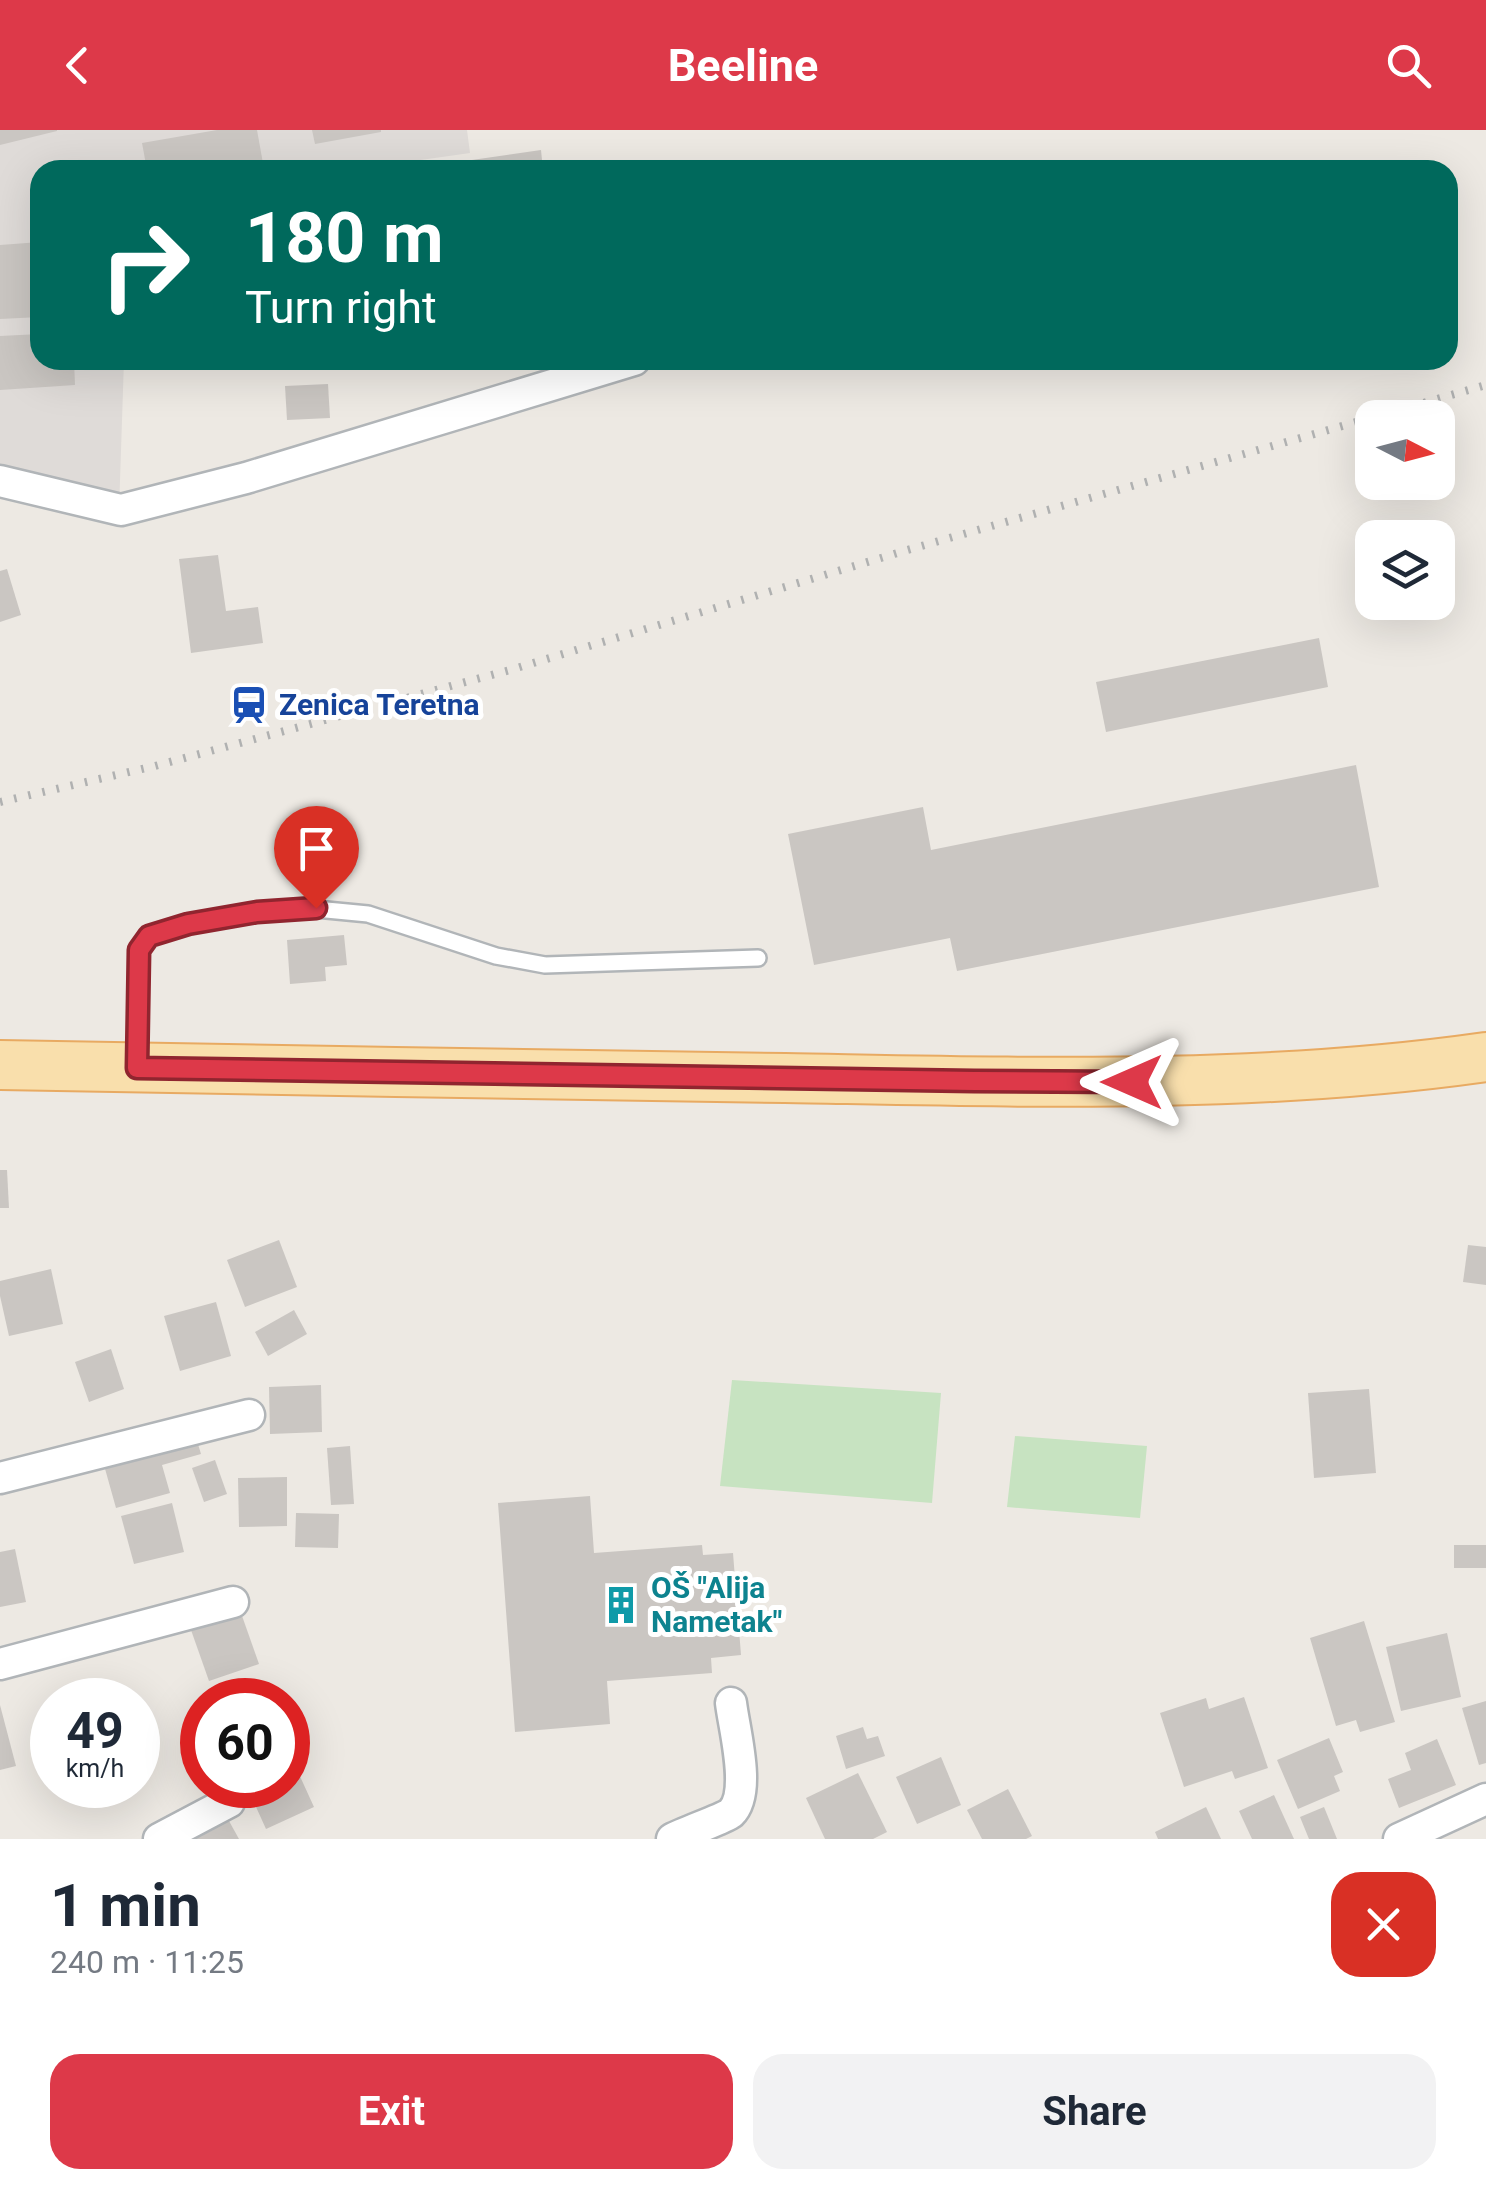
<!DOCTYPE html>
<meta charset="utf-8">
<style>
:root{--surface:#fff;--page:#f2f2f3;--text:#1f2937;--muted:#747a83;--accent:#dd3949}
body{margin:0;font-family:Roboto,sans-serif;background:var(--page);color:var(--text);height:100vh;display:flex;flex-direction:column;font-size:38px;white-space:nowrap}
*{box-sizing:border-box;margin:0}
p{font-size:32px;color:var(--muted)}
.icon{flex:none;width:55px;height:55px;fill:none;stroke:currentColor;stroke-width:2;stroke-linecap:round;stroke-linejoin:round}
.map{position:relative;height:1709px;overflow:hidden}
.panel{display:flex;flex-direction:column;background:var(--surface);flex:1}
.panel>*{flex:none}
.hud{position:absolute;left:30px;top:30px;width:1428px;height:210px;border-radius:30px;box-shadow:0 10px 40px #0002;background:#00695c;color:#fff;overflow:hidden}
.needle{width:65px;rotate:96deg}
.fabs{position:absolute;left:1355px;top:270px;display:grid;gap:20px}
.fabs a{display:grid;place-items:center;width:100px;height:100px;border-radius:20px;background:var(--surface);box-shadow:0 10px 40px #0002;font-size:50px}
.speed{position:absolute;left:30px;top:1548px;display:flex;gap:20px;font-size:50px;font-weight:700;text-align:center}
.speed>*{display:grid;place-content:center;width:130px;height:130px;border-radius:50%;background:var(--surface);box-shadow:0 10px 40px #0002;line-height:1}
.speed small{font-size:25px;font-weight:400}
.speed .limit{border:15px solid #d22;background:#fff;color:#111}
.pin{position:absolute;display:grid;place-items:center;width:85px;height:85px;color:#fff;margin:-102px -42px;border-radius:50% 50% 50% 0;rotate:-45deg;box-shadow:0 0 10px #0007}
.pin .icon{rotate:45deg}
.me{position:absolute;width:110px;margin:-55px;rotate:270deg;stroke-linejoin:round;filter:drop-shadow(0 0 8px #0008)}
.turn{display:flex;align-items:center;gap:35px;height:210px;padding:0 50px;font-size:45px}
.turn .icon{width:130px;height:130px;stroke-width:2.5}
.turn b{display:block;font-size:70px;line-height:85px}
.round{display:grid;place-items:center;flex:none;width:105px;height:105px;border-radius:30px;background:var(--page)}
.headline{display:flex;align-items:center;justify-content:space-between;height:170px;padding:0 50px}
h1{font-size:60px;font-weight:700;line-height:75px}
.primary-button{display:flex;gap:20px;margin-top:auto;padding:20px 50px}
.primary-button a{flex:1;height:115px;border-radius:30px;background:var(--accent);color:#fff;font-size:40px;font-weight:700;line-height:115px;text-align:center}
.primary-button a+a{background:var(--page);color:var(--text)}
header{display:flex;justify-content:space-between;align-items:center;height:130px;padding:0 50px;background:var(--accent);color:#fff;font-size:45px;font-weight:700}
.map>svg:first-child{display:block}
.industrial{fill:#dfdbd8}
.green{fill:#c7e3c1}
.building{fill:#cac6c2}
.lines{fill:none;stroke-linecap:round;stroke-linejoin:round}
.service-casing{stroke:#b1b5b8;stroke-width:20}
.minor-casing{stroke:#b1b5b8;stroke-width:35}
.primary-casing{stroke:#e8aa62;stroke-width:52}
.service{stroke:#fff;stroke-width:15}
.minor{stroke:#fff;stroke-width:30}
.primary{stroke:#f9dfac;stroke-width:48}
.rail{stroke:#b0b1b1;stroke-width:8;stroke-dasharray:2.5 12;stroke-linecap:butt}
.route-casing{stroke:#90252f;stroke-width:25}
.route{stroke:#dd3949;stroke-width:18}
.labels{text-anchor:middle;stroke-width:10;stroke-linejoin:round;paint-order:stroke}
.transit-label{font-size:30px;font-weight:bold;fill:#164399;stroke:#fff;text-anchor:start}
.culture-label{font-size:30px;font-weight:bold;fill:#0d838f;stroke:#fff;text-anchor:start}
</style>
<header><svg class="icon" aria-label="back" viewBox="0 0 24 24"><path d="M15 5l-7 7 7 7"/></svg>Beeline<svg class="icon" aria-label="search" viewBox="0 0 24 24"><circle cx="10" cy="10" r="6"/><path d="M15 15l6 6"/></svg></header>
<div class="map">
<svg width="1486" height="1709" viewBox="0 0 1486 1709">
<rect width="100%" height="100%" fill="#ede9e3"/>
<!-- industrial -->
<path class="industrial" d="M0,0H467L470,23L350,40H40V230H124L119,381L0,352Z"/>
<!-- green -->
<g class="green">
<path d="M732,1250L941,1263L932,1373L720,1356Z"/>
<path d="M1015,1306L1147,1316L1140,1388L1007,1377Z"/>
</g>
<!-- building -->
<g class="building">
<path d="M0,0H57V1L0,15Z"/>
<path d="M217,0H257L264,39L147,40L142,13Z"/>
<path d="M312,0H381V2L315,14Z"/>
<path d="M541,20L543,40H459L458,32Z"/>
<path d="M40,112V187L0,189V115Z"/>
<path d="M40,204V230H74L75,255L0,260V206Z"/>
<path d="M328,254L330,288L287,290L285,256Z"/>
<path d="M218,425L226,481L258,477L263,513L191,523L179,429Z"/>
<path d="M7,439L21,485L0,492V441Z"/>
<path d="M1319,508L1328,557L1106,602L1096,552Z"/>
<path d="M1356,635L1379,757L957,841L950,808L814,835L788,704L923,677L931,720Z"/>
<path d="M344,805L347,835L325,837L326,851L290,854L287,810Z"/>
<path d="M0,1040H7L9,1078H0Z"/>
<path d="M279,1110L297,1157L245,1177L227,1130Z"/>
<path d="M1468,1115L1486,1117V1155L1463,1152Z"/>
<path d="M51,1139L63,1194L9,1206L0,1166V1151Z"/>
<path d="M216,1172L231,1226L180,1241L164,1186Z"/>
<path d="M294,1180L307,1204L268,1226L255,1202Z"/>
<path d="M111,1219L124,1259L89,1272L75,1232Z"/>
<path d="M321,1255L322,1302L270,1304L269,1257Z"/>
<path d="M1369,1259L1376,1343L1314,1348L1308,1263Z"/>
<path d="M194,1301L201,1324L162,1335L170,1363L116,1378L102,1328Z"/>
<path d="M350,1316L354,1374L331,1375L327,1318Z"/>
<path d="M215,1330L227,1364L204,1372L192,1338Z"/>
<path d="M287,1347V1396L239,1397L238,1348Z"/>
<path d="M590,1366L594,1423L702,1415L703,1425L733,1423L741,1525L711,1528L712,1543L607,1551L610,1594L515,1602L498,1373Z"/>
<path d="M172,1373L184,1422L134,1434L121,1386Z"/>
<path d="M296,1383L339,1384L338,1418L295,1417Z"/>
<rect x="1454" y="1415" width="32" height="23"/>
<path d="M15,1419L26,1472L0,1477V1422Z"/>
<path d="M241,1483L259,1534L209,1551L191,1500Z"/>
<path d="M1364,1491L1395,1592L1360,1602L1356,1590L1336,1596L1310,1508Z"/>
<path d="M1447,1503L1461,1567L1401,1581L1386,1517Z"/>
<path d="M1244,1567L1268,1638L1235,1649L1232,1641L1184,1657L1160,1583L1206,1568L1209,1579Z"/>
<path d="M1486,1571V1633L1479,1635L1462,1578Z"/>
<path d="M0,1575L16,1636L0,1640Z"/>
<path d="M863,1597L867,1609L878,1606L885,1626L846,1639L836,1606Z"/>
<path d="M1329,1608L1343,1642L1334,1646L1340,1661L1298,1679L1277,1630Z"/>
<path d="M1437,1609L1456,1655L1399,1678L1388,1649L1411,1640L1405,1623Z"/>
<path d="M288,1620L314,1677L266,1699L246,1655H288Z"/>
<path d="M941,1627L961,1675L917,1694L896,1647Z"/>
<path d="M858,1643L887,1702L873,1709H825L806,1668Z"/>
<path d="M1008,1659L1032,1706L1026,1709H982L967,1680Z"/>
<path d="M1274,1665L1294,1709H1252L1239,1681Z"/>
<path d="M1206,1677L1221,1709H1158L1155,1702Z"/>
<path d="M1324,1677L1337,1709H1309L1300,1687Z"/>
<path d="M224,1682L239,1709H177Z"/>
</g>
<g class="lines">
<!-- service casing -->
<g class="service-casing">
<path id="service" d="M137,934L139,820L149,806L188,795L257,782L316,779L368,784L496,826L545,835L758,828"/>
</g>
<!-- minor casing -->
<g class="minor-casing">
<g id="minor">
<path d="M0,351L121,380L246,348L634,230"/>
<path d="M0,1348L249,1285"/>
<path d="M0,1534L233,1472"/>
<path d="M159,1709L229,1672"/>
<path d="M672,1709C685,1702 723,1689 731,1683C752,1663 734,1599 731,1573"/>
<path d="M1399,1709L1486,1669"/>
</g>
</g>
<!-- primary casing -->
<g class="primary-casing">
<path id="primary" d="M0,935C262,940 523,944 785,948C1019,952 1254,960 1486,927"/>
</g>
<!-- service -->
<use href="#service" class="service"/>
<!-- minor -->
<use href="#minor" class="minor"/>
<!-- primary -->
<use href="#primary" class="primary"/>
<!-- rail -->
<path class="rail" d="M0,672L155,636L510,540L904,421L1486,255"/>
</g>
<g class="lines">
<!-- route casing -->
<g class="route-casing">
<path id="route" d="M316,778L257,782L188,794L149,806L139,820L137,938L974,951L1132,952"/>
</g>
<!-- route -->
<use href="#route" class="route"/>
</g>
<!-- icons -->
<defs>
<g id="station-bare" transform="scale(3)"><path d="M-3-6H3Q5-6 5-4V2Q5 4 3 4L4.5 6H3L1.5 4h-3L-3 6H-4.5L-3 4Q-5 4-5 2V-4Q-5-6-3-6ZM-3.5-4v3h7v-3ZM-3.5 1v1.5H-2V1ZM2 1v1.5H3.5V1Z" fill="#1a4fb4" stroke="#fff" stroke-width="2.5" paint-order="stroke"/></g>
<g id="building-bare" transform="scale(3)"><path d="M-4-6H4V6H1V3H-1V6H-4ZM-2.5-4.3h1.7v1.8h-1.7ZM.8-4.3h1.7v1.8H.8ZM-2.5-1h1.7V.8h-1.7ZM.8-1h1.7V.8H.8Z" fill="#0f9aa8" stroke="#fff" stroke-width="2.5" paint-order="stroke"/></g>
</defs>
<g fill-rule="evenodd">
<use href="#station-bare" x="249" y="575"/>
<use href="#building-bare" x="621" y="1475"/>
</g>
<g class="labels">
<!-- transit labels -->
<g class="transit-label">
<text x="279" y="585">Zenica Teretna</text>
</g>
<!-- culture labels -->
<g class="culture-label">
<text x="651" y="1468">OŠ "Alija<tspan x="651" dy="34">Nametak"</tspan></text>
</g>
</g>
</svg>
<div class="fabs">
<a><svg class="needle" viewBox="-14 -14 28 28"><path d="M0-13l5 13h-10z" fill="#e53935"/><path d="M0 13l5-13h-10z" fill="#747a83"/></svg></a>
<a><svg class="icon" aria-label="layers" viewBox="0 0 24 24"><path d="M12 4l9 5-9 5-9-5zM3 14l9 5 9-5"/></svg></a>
</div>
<div class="speed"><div>49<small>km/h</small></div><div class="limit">60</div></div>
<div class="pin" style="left:316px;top:778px;background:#d93025"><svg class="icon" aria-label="arrive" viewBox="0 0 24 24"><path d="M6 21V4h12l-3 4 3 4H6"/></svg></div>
<svg class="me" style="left:1132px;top:952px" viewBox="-20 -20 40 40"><path d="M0-17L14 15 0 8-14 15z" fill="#dd3949" stroke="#fff" stroke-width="4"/></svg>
<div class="hud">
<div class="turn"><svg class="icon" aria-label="right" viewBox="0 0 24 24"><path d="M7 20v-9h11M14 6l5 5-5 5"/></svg><div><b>180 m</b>Turn right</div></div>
</div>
</div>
<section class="panel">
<div class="headline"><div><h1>1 min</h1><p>240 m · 11:25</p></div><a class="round" style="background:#d93025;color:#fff"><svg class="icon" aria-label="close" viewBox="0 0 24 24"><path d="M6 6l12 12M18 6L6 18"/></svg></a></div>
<div class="primary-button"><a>Exit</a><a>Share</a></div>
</section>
